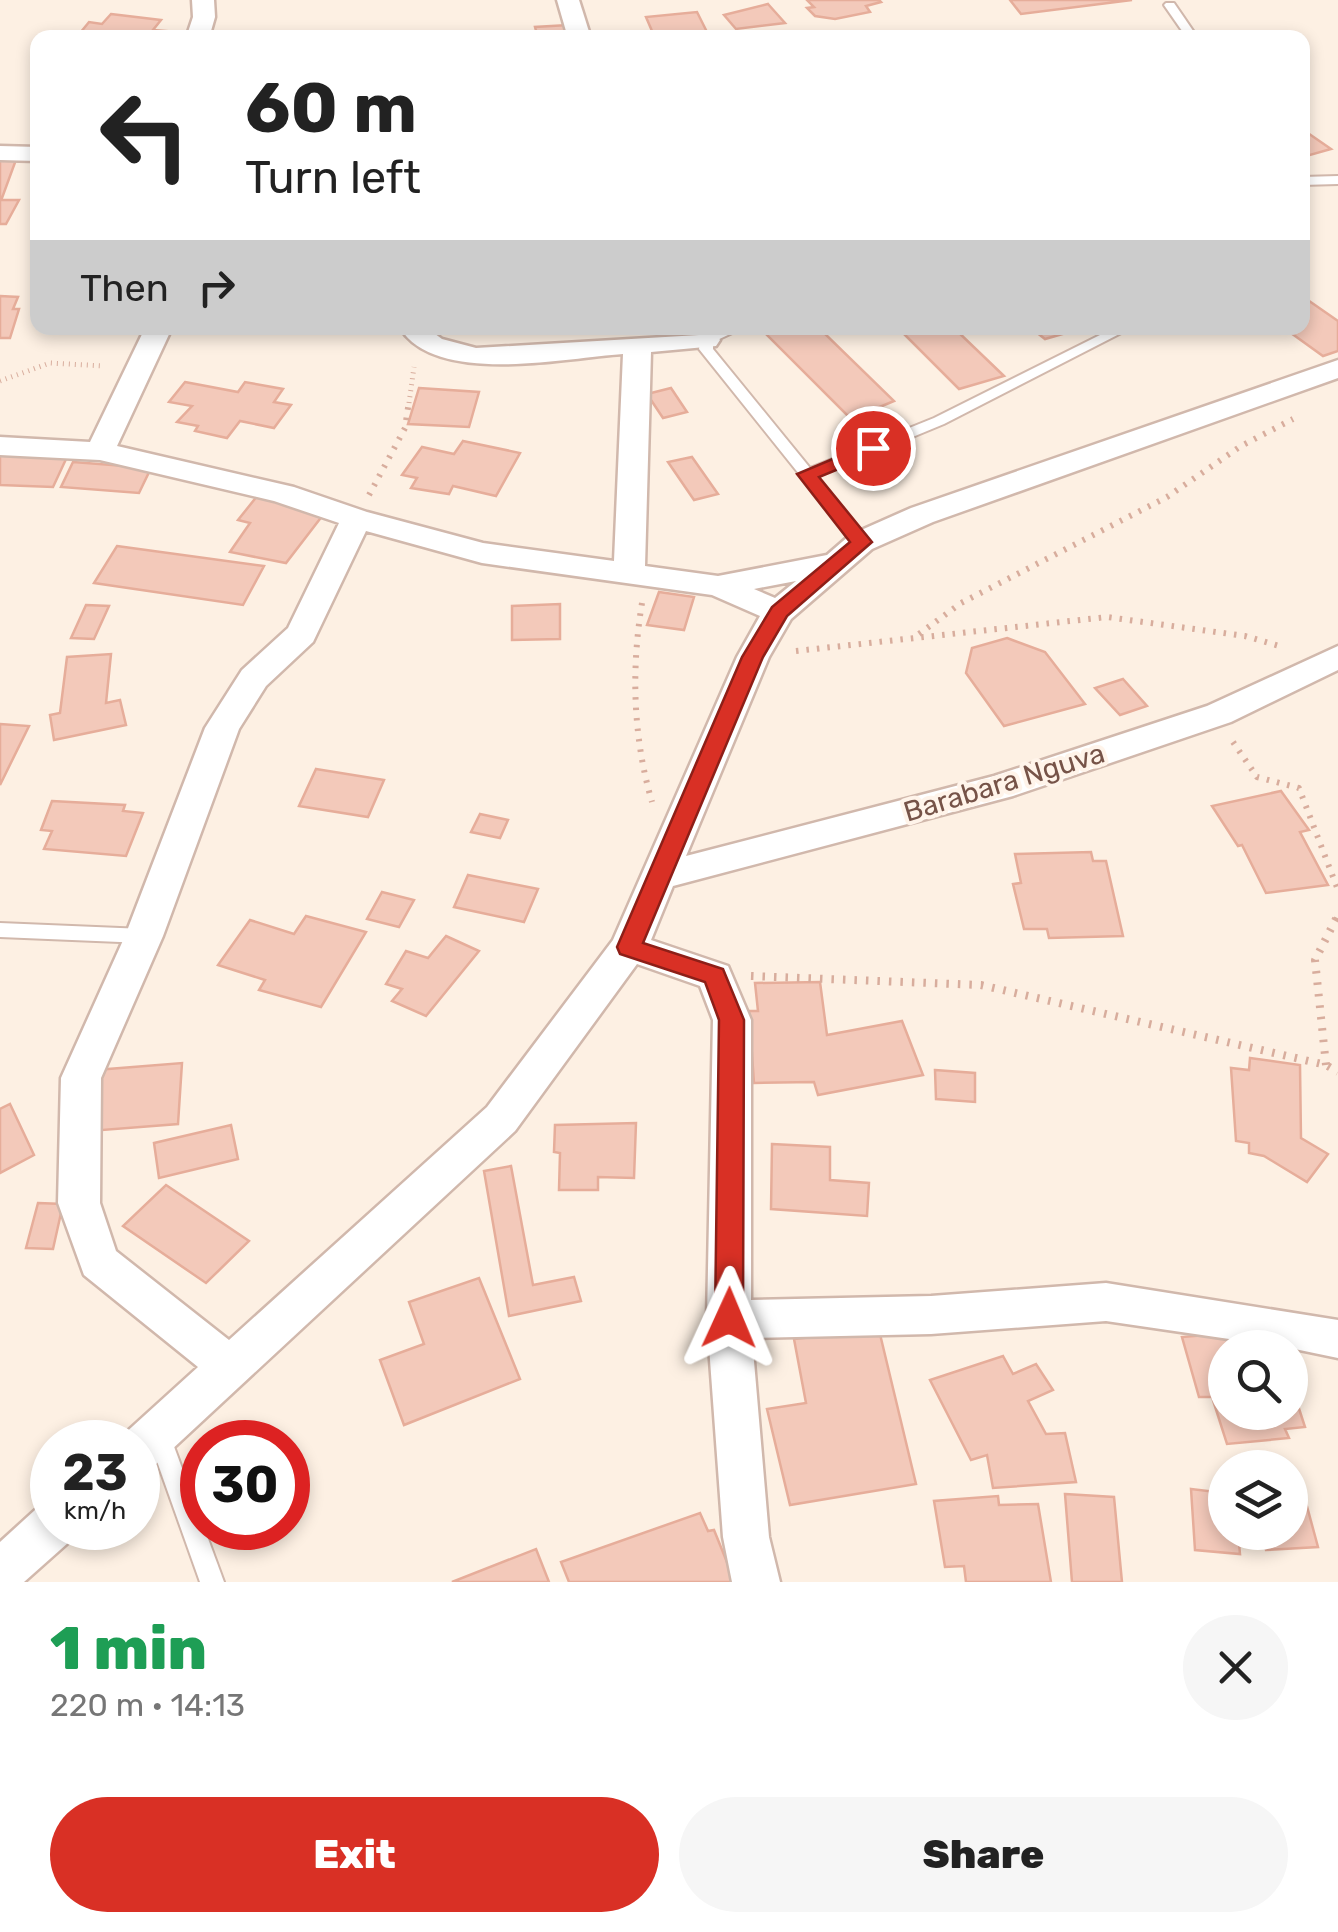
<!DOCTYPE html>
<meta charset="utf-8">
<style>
:root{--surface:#fff;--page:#f6f6f6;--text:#222;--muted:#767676;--accent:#d93025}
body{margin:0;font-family:Rubik,sans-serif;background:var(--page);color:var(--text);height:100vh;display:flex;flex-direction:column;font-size:38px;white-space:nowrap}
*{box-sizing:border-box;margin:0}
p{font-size:32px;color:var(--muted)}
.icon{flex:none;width:55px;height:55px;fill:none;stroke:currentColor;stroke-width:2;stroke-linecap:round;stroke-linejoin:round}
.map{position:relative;height:1582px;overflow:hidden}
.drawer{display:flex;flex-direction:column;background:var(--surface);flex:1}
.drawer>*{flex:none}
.hud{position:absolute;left:30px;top:30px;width:1280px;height:305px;border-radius:20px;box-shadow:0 5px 15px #0003;background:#fff;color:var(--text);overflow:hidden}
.fabs{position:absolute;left:1208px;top:1330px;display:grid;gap:20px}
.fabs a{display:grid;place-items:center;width:100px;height:100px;border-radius:50%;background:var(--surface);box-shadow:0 5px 15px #0003;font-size:50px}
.speed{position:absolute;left:30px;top:1420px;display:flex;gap:20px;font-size:50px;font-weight:700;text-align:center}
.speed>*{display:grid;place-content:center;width:130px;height:130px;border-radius:50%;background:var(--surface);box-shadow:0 5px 15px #0003;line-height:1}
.speed small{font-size:25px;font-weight:400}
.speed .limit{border:15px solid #d22;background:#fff;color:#111}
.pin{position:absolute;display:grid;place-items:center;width:85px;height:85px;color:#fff;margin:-42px;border:5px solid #fff;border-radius:50%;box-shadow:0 2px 10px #0007}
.me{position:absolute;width:110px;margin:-55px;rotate:1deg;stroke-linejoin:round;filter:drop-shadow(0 0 8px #0008)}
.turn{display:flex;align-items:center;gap:35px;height:210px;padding:0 50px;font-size:45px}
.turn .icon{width:130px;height:130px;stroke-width:2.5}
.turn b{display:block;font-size:70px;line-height:85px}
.then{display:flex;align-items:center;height:95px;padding:0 50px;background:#0003;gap:20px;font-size:38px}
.round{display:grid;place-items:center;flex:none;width:105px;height:105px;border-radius:52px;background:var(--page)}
.overview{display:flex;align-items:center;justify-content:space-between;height:170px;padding:0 50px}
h1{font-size:60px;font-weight:800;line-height:75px;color:#1e9e55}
.primary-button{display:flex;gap:20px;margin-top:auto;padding:20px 50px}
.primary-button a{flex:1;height:115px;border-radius:60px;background:var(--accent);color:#fff;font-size:40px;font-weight:800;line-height:115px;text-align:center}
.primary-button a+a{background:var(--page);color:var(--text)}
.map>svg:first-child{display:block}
.building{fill:#f3c9ba;stroke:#e6ad9a;stroke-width:2.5}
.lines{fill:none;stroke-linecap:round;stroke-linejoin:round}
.service-casing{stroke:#d1b8ac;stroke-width:4}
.minor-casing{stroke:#d1b8ac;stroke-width:5}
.path-far2{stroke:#d8ad9d;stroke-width:5;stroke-dasharray:1 5;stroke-linecap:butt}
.path-far1{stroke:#d8ad9d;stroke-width:6;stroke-dasharray:2.5 8;stroke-linecap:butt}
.path{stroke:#d8ad9d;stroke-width:8;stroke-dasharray:2.5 9;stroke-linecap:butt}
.service{fill:#fff;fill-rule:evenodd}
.minor{fill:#fff;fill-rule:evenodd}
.route{fill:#d93025;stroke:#8d1f18;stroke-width:2.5}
.labels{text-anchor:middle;stroke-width:8;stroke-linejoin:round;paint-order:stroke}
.street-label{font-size:28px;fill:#765348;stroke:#fff4ea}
</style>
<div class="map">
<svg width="1338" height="1582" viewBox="0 0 1338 1582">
<rect width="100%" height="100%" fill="#fdf0e3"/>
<!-- building -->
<g class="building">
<path d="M807,0H879L881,2L866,6L870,12L835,19L815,16L807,8L814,7Z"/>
<path d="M1010,0H1132L1021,14Z"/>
<path d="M768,4L785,23L736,29L724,15Z"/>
<path d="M697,12L709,36L655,38L646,17Z"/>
<path d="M111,14L161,20L153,30L166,31L160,38H76L89,22L102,24Z"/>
<path d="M568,25L572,38H538L535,27Z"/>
<path d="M1302,129L1331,149L1310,155L1302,150Z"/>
<path d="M0,157H17L2,198H0Z"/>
<path d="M0,200H19L6,224H0Z"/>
<path d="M0,296L18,297L13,309H19L10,338H0Z"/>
<path d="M1302,296L1338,321V351L1323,356L1284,328H1302Z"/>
<path d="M760,328H819L894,401L851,419Z"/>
<path d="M898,328H954L1004,376L959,389Z"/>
<path d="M1031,328H1078L1080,329L1045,339Z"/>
<path d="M185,382L238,392L245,382L283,389L274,402L291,405L274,428L240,421L227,438L195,431L198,426L177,422L192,406L169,402Z"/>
<path d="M419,388L479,392L469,427L408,424Z"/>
<path d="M671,388L687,412L663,418L647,394Z"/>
<path d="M463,441L520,453L496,496L453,486L449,494L411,488L417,478L402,475L422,447L454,454Z"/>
<path d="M0,454L67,457L53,487L0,485Z"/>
<path d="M692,457L718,494L694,500L668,462Z"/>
<path d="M73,462L151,468L139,493L61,487Z"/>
<path d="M258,495L326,511L286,563L230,552L250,523L238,520Z"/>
<path d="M117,546L264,566L243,605L94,583Z"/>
<path d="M659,592L694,597L684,630L647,625Z"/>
<path d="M560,604V639L512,640V606Z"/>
<path d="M86,605L109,606L94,639L71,638Z"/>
<path d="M1007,638L1045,652L1085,704L1004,726L966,673L972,648Z"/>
<path d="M111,654L106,703L120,700L126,725L54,740L50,715L60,713L67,657Z"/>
<path d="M1123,679L1147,706L1120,715L1095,688Z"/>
<path d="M0,724L29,726L0,785Z"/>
<path d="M316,769L384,780L368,817L299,806Z"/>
<path d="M1281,791L1309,830L1300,832L1328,885L1266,893L1242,845L1238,846L1212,806Z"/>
<path d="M52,801L125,805L123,811L143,813L126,856L44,849L52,831L41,830Z"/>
<path d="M480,814L508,820L500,838L471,832Z"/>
<path d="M1091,852L1093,861H1106L1123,936L1049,938L1047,929H1024L1013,884L1021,883L1015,854Z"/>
<path d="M468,875L538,889L524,922L454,907Z"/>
<path d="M382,892L414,900L399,927L367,919Z"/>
<path d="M306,916L366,932L321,1007L259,990L265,980L218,965L250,920L294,934Z"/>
<path d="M446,936L479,951L426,1016L392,1001L402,989L386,984L406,951L428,958Z"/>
<path d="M820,982L827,1035L902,1021L923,1075L818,1095L814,1082L754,1083L749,1011H758L755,983Z"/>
<path d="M1250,1058L1300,1065L1301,1138L1328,1154L1307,1182L1264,1156L1249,1153V1143L1236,1141L1231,1068L1249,1070Z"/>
<path d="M182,1063L178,1124L90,1131L96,1070Z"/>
<path d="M935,1070L975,1073V1102L936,1099Z"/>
<path d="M10,1104L34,1155L0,1173V1109Z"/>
<path d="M636,1123L634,1178L598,1177V1190H559L560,1153L554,1152L555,1125Z"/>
<path d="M231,1125L238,1159L159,1178L154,1143Z"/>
<path d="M772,1144L830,1147V1180L869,1183L867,1216L771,1209Z"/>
<path d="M511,1166L533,1285L574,1277L581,1301L509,1316L484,1171Z"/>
<path d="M166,1185L249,1241L206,1283L123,1226Z"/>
<path d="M38,1203L63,1204L53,1249L26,1248Z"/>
<path d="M479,1278L520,1379L404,1425L380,1360L424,1344L409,1302Z"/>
<path d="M879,1330L916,1484L790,1505L767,1409L806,1403L794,1339Z"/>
<path d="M1243,1332L1276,1339L1279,1348H1225V1412H1290V1381L1305,1427L1285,1429L1289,1438L1227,1444L1212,1397H1199L1182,1337Z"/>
<path d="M1003,1356L1013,1374L1036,1364L1053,1390L1028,1401L1046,1434L1065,1433L1076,1482L993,1488L987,1455L971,1460L930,1380Z"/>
<path d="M1191,1489L1225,1493V1532H1238L1240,1554L1195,1550Z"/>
<path d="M1065,1494L1114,1497L1122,1582H1072Z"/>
<path d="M998,1496L999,1505L1038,1504L1051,1582H966L964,1566L945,1567L934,1501Z"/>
<path d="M1305,1499L1318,1547L1266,1550L1261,1532H1290V1500Z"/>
<path d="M700,1513L708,1531L714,1530L735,1582H569L561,1562Z"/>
<path d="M536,1549L549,1582H452Z"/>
</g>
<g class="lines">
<!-- service casing -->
<g class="service-casing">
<g id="service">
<path d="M1166,3H1174L1198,38H1187L1164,5Z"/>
<path d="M1338,176V184L1302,185V177Z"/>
<path d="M725,328H743L713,342V349L810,468L934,418L1114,328H1131L944,424L816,477L869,542L861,547L856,545L699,349L701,337Z"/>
<path d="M0,923L144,929L151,931L153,936L151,941L144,943L0,937Z"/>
<path d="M158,1423L166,1426L169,1433L224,1582H200L147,1433L150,1426Z"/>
</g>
</g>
<!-- minor casing -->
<g class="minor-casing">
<g id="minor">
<path d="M192,0H214L215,17L209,38H186L193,17Z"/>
<path d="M557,0H579L591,38H568Z"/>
<path d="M0,146L38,147V161L0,160Z"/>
<path d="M145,328H172L117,446L294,487L367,512L483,543L614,561L623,354C564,358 436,386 400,328H427L442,339L476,348L716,334L720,340L716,346L651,352L645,566L718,576L827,555L850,535L911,508L1338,360V378L933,522L872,549L791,619L769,657L686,856L994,776L1207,706L1338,646V670L1231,722L1013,796L673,886L651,940L728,966L751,1020V1300L931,1296L1106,1283L1338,1320V1358L1290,1348L1106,1321L931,1334L752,1338L769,1537L780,1582H732L723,1537L707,1319L713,1020L700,986L637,964L515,1131L154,1466L138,1472V1442H119L122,1436L198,1367L84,1275L58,1203L61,1078L125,936L205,728L242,670L288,628L339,523L274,501L100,460L0,455V437L90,442ZM366,531L482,563L712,595L760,616L737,657L613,940L487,1107L229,1340L116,1251L100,1203L101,1078L163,936L239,729L266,686L313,642ZM796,581L775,598L754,589Z"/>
<path d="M52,1504V1528H75L69,1542L24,1582H0V1542L35,1510Z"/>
</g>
</g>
<!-- path-far2 -->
<g class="path-far2">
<path d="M0,381L50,363L104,366"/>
<path d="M409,403L414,367"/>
</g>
<!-- path-far1 -->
<g class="path-far1">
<path d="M369,495L405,428L409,401"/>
<path d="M642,603C631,670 633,737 652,802"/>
<path d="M919,634L961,603L1167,497L1241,446L1293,419"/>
<path d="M796,651L1107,617L1245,636L1283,647"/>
<path d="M1233,742L1257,777L1299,788L1338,890"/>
<path d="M1336,920L1338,916"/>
</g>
<!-- path -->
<g class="path">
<path d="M751,976L981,985L1326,1065L1338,1072"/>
<path d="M1326,1065L1315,960L1337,917"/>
</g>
<!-- service -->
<use href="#service" class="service"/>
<!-- minor -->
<use href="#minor" class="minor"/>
</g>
<!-- route -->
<path class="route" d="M873,442L882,448L880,452L819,477L872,542L787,616L763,657L643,943L723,969L744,1020L743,1318L739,1327L729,1331L719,1327L715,1318L719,1020L705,982L620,954L617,947L742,657L772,607L850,542L797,474Z"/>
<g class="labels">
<!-- street labels -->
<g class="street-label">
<text transform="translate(1004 782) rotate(-17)" y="10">Barabara Nguva</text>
</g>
</g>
</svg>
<div class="fabs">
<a><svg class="icon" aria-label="search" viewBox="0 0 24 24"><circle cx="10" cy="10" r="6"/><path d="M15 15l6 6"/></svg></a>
<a><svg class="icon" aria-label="layers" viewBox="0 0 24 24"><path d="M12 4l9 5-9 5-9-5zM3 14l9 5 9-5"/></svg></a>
</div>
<div class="speed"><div>23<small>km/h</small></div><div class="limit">30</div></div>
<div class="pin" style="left:873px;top:448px;background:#d93025"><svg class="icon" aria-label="arrive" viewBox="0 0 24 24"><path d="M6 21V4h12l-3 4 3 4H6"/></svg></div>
<svg class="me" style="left:729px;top:1318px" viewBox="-20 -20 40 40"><path d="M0-17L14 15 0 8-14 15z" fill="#d93025" stroke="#fff" stroke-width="4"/></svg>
<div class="hud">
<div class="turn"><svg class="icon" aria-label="left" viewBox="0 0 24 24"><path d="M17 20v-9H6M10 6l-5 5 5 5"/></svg><div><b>60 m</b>Turn left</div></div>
<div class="then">Then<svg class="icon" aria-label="right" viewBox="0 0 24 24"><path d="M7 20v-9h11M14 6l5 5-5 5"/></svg></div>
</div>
</div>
<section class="drawer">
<div class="overview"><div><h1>1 min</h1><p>220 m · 14:13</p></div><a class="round"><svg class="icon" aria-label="close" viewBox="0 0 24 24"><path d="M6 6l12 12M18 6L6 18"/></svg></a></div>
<div class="primary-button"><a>Exit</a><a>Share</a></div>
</section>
